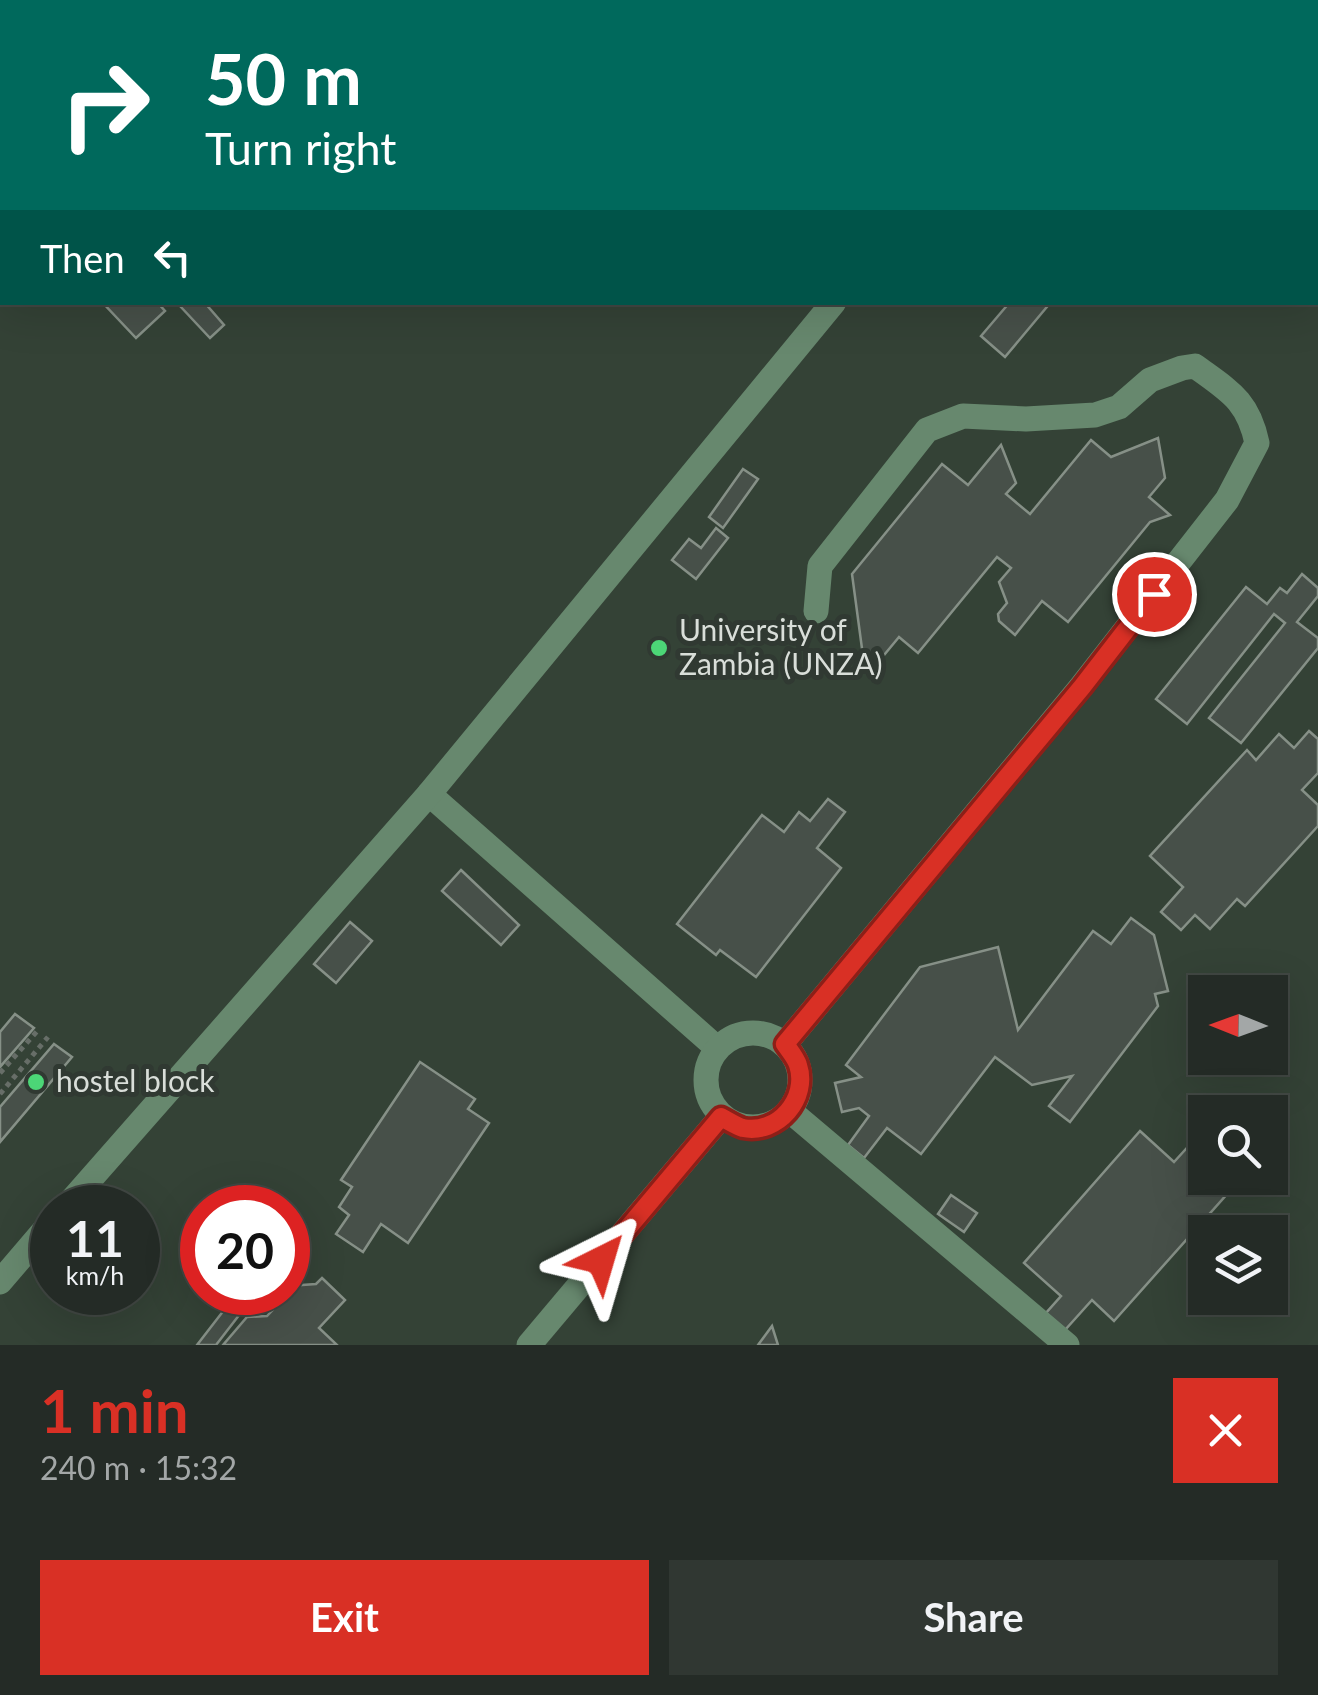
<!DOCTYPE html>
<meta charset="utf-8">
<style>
:root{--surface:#242b26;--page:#303732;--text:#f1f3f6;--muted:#a3a7a7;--line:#414743;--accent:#d93025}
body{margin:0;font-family:Lato,sans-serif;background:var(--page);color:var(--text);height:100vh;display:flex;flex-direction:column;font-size:38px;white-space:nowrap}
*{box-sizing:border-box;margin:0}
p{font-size:32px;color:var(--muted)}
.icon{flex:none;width:55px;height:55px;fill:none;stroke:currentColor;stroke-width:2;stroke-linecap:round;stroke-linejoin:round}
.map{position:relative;height:1345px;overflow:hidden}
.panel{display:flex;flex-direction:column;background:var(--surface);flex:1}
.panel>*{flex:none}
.guide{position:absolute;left:0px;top:0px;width:1320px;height:305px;box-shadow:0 10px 40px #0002,0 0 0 2px var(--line);background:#00695c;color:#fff;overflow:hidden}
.needle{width:65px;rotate:271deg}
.tools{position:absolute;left:1188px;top:975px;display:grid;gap:20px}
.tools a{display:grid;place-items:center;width:100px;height:100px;border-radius:0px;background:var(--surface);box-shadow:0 10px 40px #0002,0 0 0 2px var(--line);font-size:50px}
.speed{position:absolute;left:30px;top:1185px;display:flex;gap:20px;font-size:50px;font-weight:700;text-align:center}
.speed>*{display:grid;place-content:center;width:130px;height:130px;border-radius:50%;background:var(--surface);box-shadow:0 10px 40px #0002,0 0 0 2px var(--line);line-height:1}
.speed small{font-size:25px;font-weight:400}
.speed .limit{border:15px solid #d22;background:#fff;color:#111}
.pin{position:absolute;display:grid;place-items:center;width:85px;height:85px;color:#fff;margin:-42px;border:5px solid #fff;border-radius:50%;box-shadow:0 2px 10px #0007}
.me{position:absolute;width:110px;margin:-55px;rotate:40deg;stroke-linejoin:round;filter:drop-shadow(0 0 8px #0008)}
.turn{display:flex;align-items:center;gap:35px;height:210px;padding:0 40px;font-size:45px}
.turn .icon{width:130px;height:130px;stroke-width:2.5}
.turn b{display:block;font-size:70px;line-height:85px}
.then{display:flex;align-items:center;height:95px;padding:0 40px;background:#0003;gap:20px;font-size:38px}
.round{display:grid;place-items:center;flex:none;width:105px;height:105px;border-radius:0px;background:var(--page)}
.head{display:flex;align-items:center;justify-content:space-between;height:170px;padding:0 40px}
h1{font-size:60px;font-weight:700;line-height:75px;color:var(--accent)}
.cta{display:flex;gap:20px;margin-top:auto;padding:20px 40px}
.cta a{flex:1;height:115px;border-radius:0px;background:var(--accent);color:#fff;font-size:40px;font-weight:700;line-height:115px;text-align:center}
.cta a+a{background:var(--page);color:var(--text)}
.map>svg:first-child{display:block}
.built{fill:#344236;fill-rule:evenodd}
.building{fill:#475049;stroke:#869087;stroke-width:2.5}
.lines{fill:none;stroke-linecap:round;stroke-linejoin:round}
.path{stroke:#676e68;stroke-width:5;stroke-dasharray:5 5;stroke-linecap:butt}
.minor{stroke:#67886e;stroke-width:25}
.route-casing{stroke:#8d1f18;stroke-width:25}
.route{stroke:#d93025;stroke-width:18}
.poi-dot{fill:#4cd677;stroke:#303932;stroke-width:4}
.labels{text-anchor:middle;stroke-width:10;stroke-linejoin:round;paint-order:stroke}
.poi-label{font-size:30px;fill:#d9ded9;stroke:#303932;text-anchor:start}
</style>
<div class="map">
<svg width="1318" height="1345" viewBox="0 0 1318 1345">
<rect width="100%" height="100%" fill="#303932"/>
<!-- built -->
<path class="built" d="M0,0H1318V1345H0ZM2,2H1318V302H2ZM1205,992H1270V1058H1205ZM1205,1112H1270V1178H1205ZM52,1208H138V1292H52ZM202,1208H288V1292H202ZM1205,1232H1270V1298H1205Z"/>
<!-- building -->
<g class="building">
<path d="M133,0H265L131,2Z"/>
<path d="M102,302H157L165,311L136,338Z"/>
<path d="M183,302H204L224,325L210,338L180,306Z"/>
<path d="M1010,302H1051L1005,357L981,336Z"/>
<path d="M1158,438L1165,478L1149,497L1170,515L1150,522L1068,622L1042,601L1015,635L999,621L998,614L1007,603L999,582L1011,568L997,557L918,653L899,637L875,666L863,656L852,574L942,464L968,485L1001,445L1016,483L1006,494L1030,514L1091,440L1111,457Z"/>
<path d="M743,469L758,479L723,528L709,517Z"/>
<path d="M716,528L728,538L696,579L672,560L689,539L701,548Z"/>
<path d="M1302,574L1318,588V596L1297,622L1318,638V648L1241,743L1209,718L1285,623L1274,614L1187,724L1156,699L1246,587L1267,604L1280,588L1287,593Z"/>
<path d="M1309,731L1318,739V773L1302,790L1318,805V826L1245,906L1237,899L1210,929L1195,915L1181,930L1161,912L1183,887L1150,856L1247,750L1256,760L1279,734L1294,748Z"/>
<path d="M828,799L845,812L817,848L841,868L756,977L720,950L716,955L677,924L762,815L784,832L799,812L810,821Z"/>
<path d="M461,870L519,925L501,945L442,891Z"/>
<path d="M1131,918L1154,935L1168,991L1155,994L1158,1006L1070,1122L1049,1106L1072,1076L1032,1085L995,1057L921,1154L887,1128L864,1158L848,1145L869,1116L859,1108L842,1112L835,1083L861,1077L846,1065L920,967L998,947L1018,1030L1093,931L1111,944Z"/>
<path d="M350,922L372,941L336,983L314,964Z"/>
<path d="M15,1014L34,1028L0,1067V1032Z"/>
<path d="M54,1044L72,1057L0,1142V1107Z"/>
<path d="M420,1062L475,1099L468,1109L489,1123L408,1243L381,1224L363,1252L336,1234L349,1215L339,1207L352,1187L341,1180Z"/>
<path d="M1140,1131L1174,1162L1195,1139L1205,1149V1178H1211L1228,1193L1114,1321L1092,1300L1065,1330L1046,1313L1061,1296L1024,1263Z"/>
<path d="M951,1195L977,1213L964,1232L938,1214Z"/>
<path d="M322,1278L345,1300L319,1328L337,1345H223L247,1317L267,1316L280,1302L279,1292H288V1286L316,1284Z"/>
<path d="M238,1292L250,1301L216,1345H197Z"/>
<path d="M772,1326L778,1345H758Z"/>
</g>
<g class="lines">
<!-- path -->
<g class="path">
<path d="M0,1073L39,1029"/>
<path d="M0,1094L48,1037"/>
</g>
<!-- minor -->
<g class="minor">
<path d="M429,794L717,1048"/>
<circle cx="753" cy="1080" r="47"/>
<path d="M785,1044L1081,687L1227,500L1257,443C1248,400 1229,391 1195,366L1182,368L1150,380L1119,407L1095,415L1026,419L963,416L927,430L820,566L816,611"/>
<path d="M790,1111L1067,1345"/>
<path d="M65,1208L429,794L834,302"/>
<path d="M0,1282L52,1221"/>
<path d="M529,1345L721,1117"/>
</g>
</g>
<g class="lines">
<!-- route casing -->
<g class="route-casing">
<path id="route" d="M601,1260L721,1117C727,1120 736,1126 743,1128C778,1135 809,1098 798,1065C796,1058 789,1050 785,1044L1082,687L1154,594"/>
</g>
<!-- route -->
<use href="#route" class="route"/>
</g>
<!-- markers -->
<g class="poi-dot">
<circle cx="659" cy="648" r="10"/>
<circle cx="36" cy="1082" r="10"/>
</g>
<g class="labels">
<!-- poi labels -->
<g class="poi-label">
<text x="679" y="641">University of<tspan x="679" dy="34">Zambia (UNZA)</tspan></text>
<text x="56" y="1092">hostel block</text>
</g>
</g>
</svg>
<div class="tools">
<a><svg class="needle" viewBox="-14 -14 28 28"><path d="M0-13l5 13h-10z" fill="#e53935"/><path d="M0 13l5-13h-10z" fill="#a3a7a7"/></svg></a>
<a><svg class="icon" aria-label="search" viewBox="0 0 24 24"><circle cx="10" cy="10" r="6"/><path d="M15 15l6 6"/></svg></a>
<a><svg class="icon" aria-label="layers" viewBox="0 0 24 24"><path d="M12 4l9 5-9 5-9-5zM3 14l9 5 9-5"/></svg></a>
</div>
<div class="speed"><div>11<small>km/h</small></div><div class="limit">20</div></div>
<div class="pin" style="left:1154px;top:594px;background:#d93025"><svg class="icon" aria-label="arrive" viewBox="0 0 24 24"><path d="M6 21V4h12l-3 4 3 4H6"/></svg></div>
<svg class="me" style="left:601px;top:1260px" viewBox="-20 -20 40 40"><path d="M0-17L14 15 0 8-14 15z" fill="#d93025" stroke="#fff" stroke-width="4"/></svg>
<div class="guide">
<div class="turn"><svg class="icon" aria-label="right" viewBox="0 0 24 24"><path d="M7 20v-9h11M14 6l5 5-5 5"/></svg><div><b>50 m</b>Turn right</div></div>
<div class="then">Then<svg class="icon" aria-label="left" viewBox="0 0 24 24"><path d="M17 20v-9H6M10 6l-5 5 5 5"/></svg></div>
</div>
</div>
<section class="panel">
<div class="head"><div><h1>1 min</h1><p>240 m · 15:32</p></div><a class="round" style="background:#d93025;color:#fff"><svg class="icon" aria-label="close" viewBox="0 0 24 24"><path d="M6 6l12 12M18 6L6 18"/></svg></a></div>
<div class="cta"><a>Exit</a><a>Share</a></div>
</section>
